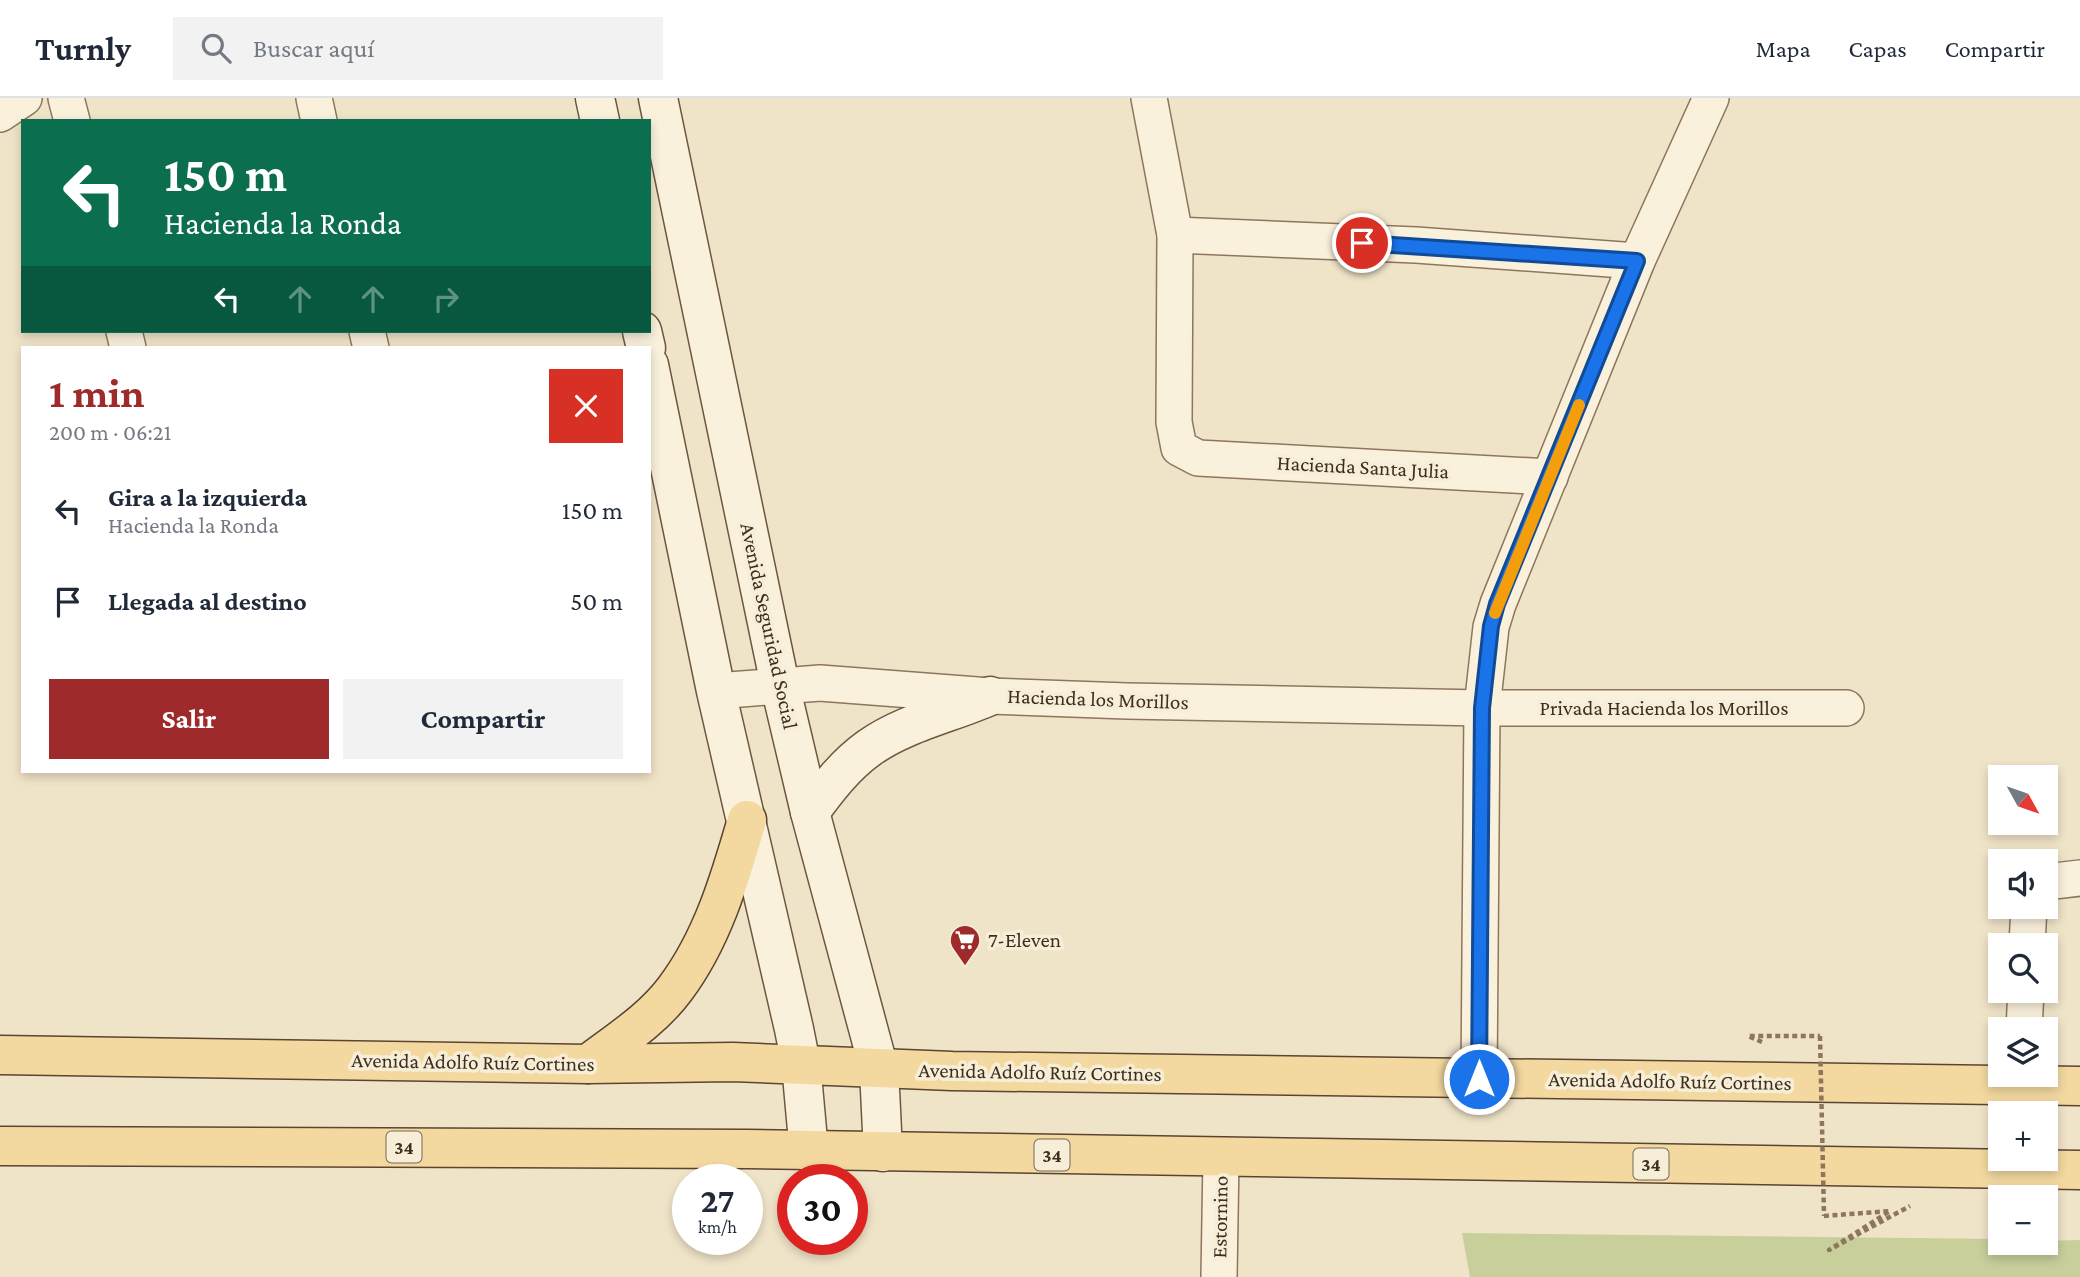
<!DOCTYPE html>
<html lang="es">
<meta charset="utf-8">
<style>
:root{--surface:#fff;--page:#f2f2f3;--text:#1f2937;--muted:#747a83;--line:#e0e1e3;--accent:#9e2a2b}
body{margin:0;font-family:"Crimson Pro",serif;background:var(--page);color:var(--text);height:100vh;display:flex;flex-direction:column;font-size:26px;white-space:nowrap}
*{box-sizing:border-box;margin:0}
p{font-size:23px;color:var(--muted)}
.icon{flex:none;width:38px;height:38px;fill:none;stroke:currentColor;stroke-width:2;stroke-linecap:round;stroke-linejoin:round}
.map{position:relative;flex:1;overflow:hidden}
.panel{position:absolute;left:21px;top:248px;width:630px;height:427px;display:flex;flex-direction:column;background:var(--surface);border-radius:0px;box-shadow:0 4px 10px #0003}
.panel>*{flex:none}
.banner{position:absolute;left:21px;top:21px;width:630px;height:214px;border-radius:0px;box-shadow:0 4px 10px #0003;background:#0b6e4f;color:#fff;overflow:hidden}
.needle{width:46px;rotate:130deg}
.tools{position:absolute;left:1988px;top:667px;display:grid;gap:14px}
.tools a{display:grid;place-items:center;width:70px;height:70px;border-radius:0px;background:var(--surface);box-shadow:0 4px 10px #0003;font-size:35px}
.speed{position:absolute;left:672px;top:1066px;display:flex;gap:14px;font-size:35px;font-weight:700;text-align:center}
.speed>*{display:grid;place-content:center;width:91px;height:91px;border-radius:50%;background:var(--surface);box-shadow:0 4px 10px #0003;line-height:1}
.speed small{font-size:18px;font-weight:400}
.speed .limit{border:10px solid #d22;background:#fff;color:#111}
.pin{position:absolute;display:grid;place-items:center;width:60px;height:60px;color:#fff;margin:-30px;border:4px solid #fff;border-radius:50%;box-shadow:0 2px 7px #0007}
.me{position:absolute;width:77px;margin:-38px;rotate:0deg;stroke-linejoin:round;filter:drop-shadow(0 0 5px #0008)}
.turn{display:flex;align-items:center;gap:24px;height:147px;padding:0 28px;font-size:32px}
.turn .icon{width:91px;height:91px;stroke-width:2.5}
.turn b{display:block;font-size:49px;line-height:60px}
.lanes{display:flex;align-items:center;height:66px;padding:0 28px;background:#0003;justify-content:center;gap:35px;direction:ltr}
.lanes .off{opacity:.35}
.round{display:grid;place-items:center;flex:none;width:74px;height:74px;border-radius:0px;background:var(--page)}
.headline{display:flex;align-items:center;justify-content:space-between;height:119px;padding:0 28px}
h1{font-size:42px;font-weight:700;line-height:52px;color:var(--accent)}
.button{display:flex;gap:14px;margin-top:auto;padding:14px 28px}
.button a{flex:1;height:80px;border-radius:0px;background:var(--accent);color:#fff;font-size:28px;font-weight:700;line-height:80px;text-align:center}
.button a+a{background:var(--page);color:var(--text)}
ul{padding:0;list-style:none}
li{display:flex;align-items:center;gap:21px;height:91px;padding:0 28px}
li div{flex:1}
li b{display:block;font-size:26px}
li em{font-style:normal}
header{display:flex;align-items:center;gap:42px;box-sizing:border-box;height:98px;padding:0 35px;background:var(--surface);border-bottom:2px solid var(--line)}
header strong{font-size:33px}
nav{display:flex;gap:38px;margin-inline-start:auto;font-size:24px}
.search{width:490px;height:63px;background:var(--page);display:flex;align-items:center;gap:18px;box-sizing:border-box;padding:0 24px;border-radius:0px;color:var(--muted);font-size:26px}
.map>svg:first-child{display:block}
.green{fill:#c9cf9b}
.lines{fill:none;stroke-linecap:round;stroke-linejoin:round}
.street-casing{stroke:#8d765c;stroke-width:38}
.secondary-casing{stroke:#6f573f;stroke-width:41}
.primary-casing{stroke:#5b4430;stroke-width:41}
.path{stroke:#8d765c;stroke-width:4.5;stroke-dasharray:5 3.5;stroke-linecap:butt}
.street{stroke:#faf1dc;stroke-width:35}
.secondary{stroke:#faf1dc;stroke-width:38}
.primary{stroke:#f3d9a0;stroke-width:38}
.path-bridge{stroke:#8d765c;stroke-width:4.5;stroke-dasharray:5 3.5;stroke-linecap:butt}
.route-casing{stroke:#114b97;stroke-width:18}
.route{stroke:#1a73e8;stroke-width:12}
.slow{stroke:#f59e0b;stroke-width:12}
.labels{text-anchor:middle;stroke-width:7;stroke-linejoin:round;paint-order:stroke}
.shield{fill:#f7eed8;stroke:#756857;stroke-width:2}
.shield-label{font-size:19px;font-weight:bold;fill:#3d2e20}
.street-label{font-size:21px;fill:#3d2e20;stroke:#f7eed8}
.poi-label{font-size:21px;fill:#3d2e20;stroke:#f7eed8;text-anchor:start}
</style>
<header>
<strong>Turnly</strong>
<div class="search"><svg class="icon" aria-label="search" viewBox="0 0 24 24"><circle cx="10" cy="10" r="6"/><path d="M15 15l6 6"/></svg>Buscar aquí</div>
<nav><a>Mapa</a><a>Capas</a><a>Compartir</a></nav>
</header>
<div class="map">
<svg width="2080" height="1179" viewBox="0 0 2080 1179">
<rect width="100%" height="100%" fill="#f0e4c8"/>
<!-- green -->
<path class="green" d="M1462,1135L2000,1141V1144L2080,1142V1179H1470Z"/>
<g class="lines">
<!-- street casing -->
<g class="street-casing">
<g id="street">
<path d="M66,0L72,23"/>
<path d="M314,0L319,23"/>
<path d="M1149,0L1175,137L1174,324L1179,350L1198,360L1550,379"/>
<path d="M0,16L24,0"/>
<path d="M1175,137L1416,147L1637,163"/>
<path d="M124,233L128,250"/>
<path d="M367,233L371,250"/>
<path d="M716,593L820,585L990,598L1127,603L1482,610H1846"/>
<path d="M2046,784L2080,780"/>
<path d="M2027,847L2029,808"/>
<path d="M2024,931L2026,892"/>
<path d="M1479,981L1482,610L1491,529L1498,506L1637,163L1711,0"/>
<path d="M1219,1179L1221,1060"/>
</g>
</g>
<!-- secondary casing -->
<g class="secondary-casing">
<g id="secondary">
<path d="M595,0L600,23"/>
<path d="M658,0L780,587L810,714L879,971L883,1054"/>
<path d="M642,233L646,250"/>
<path d="M649,267L716,593L794,931L801,966L809,1054"/>
<path d="M810,714C827,691 845,667 869,650C904,625 951,615 990,598"/>
</g>
</g>
<!-- primary casing -->
<g class="primary-casing">
<g id="primary">
<path d="M0,957L588,966L733,964L952,973L2080,988"/>
<path d="M588,966C618,943 652,922 675,891C712,842 730,781 747,722"/>
<path d="M0,1048L747,1051L2080,1072"/>
</g>
</g>
<!-- path -->
<g class="path">
<path d="M1762,944L1748,938H1820"/>
<path d="M1824,1118L1890,1113L1829,1152L1910,1108"/>
</g>
<!-- street -->
<use href="#street" class="street"/>
<!-- secondary -->
<use href="#secondary" class="secondary"/>
<!-- primary -->
<use href="#primary" class="primary"/>
<!-- path-bridge -->
<path class="path-bridge" d="M1820,938L1824,1118"/>
</g>
<g class="lines">
<!-- route casing -->
<g class="route-casing">
<path id="route" d="M1362,145L1637,163L1497,506L1491,528L1482,610L1479,981"/>
</g>
<!-- route -->
<use href="#route" class="route"/>
<!-- slow -->
<path class="slow" d="M1495,515L1579,307"/>
</g>
<!-- icons -->
<defs>
<g id="supermarket-pin" transform="scale(1.575)"><path d="M0 17L-7.5 6A9.5 9.5 0 1 1 7.5 6Z" fill="#9e2a2b" stroke="#f7eed8"/><path d="M-6-5.5h2.5l.6 2H6L4.5 2H-2.5L-4.4-4H-6ZM-1.5 3.2a1.3 1.3 0 1 0 .1 0ZM3 3.2a1.3 1.3 0 1 0 .1 0Z" fill="#fff"/></g>
</defs>
<g fill-rule="evenodd">
<use href="#supermarket-pin" x="965" y="842"/>
</g>
<g class="labels">
<!-- shield labels -->
<g class="shield">
<rect x="386.5" y="1033.5" width="35" height="31" rx="5"/>
<rect x="1034.5" y="1041.5" width="35" height="31" rx="5"/>
<rect x="1633.5" y="1050.5" width="35" height="31" rx="5"/>
</g>
<g class="shield-label">
<text x="404" y="1056">34</text>
<text x="1052" y="1064">34</text>
<text x="1651" y="1073">34</text>
</g>
<!-- street labels -->
<g class="street-label">
<text transform="translate(1363 369) rotate(3)" y="7">Hacienda Santa Julia</text>
<text transform="translate(769 528) rotate(78)" y="7">Avenida Seguridad Social</text>
<text transform="translate(1098 601) rotate(2)" y="7">Hacienda los Morillos</text>
<text x="1664" y="617">Privada Hacienda los Morillos</text>
<text transform="translate(473 964) rotate(1)" y="7">Avenida Adolfo Ruíz Cortines</text>
<text transform="translate(1040 974) rotate(1)" y="7">Avenida Adolfo Ruíz Cortines</text>
<text transform="translate(1670 983) rotate(1)" y="7">Avenida Adolfo Ruíz Cortines</text>
<text transform="translate(1220 1119) rotate(-89)" y="7">Estornino</text>
</g>
<!-- poi labels -->
<g class="poi-label">
<text x="988" y="849">7-Eleven</text>
</g>
</g>
</svg>
<div class="tools">
<a><svg class="needle" viewBox="-14 -14 28 28"><path d="M0-13l5 13h-10z" fill="#e53935"/><path d="M0 13l5-13h-10z" fill="#747a83"/></svg></a>
<a><svg class="icon" aria-label="sound" viewBox="0 0 24 24"><path d="M4 9h4l5-4v14l-5-4H4zM17 9q2 3 0 6"/></svg></a>
<a><svg class="icon" aria-label="search" viewBox="0 0 24 24"><circle cx="10" cy="10" r="6"/><path d="M15 15l6 6"/></svg></a>
<a><svg class="icon" aria-label="layers" viewBox="0 0 24 24"><path d="M12 4l9 5-9 5-9-5zM3 14l9 5 9-5"/></svg></a>
<a>+</a>
<a>−</a>
</div>
<div class="speed"><div>27<small>km/h</small></div><div class="limit">30</div></div>
<div class="pin" style="left:1362px;top:145px;background:#d93025"><svg class="icon" aria-label="arrive" viewBox="0 0 24 24"><path d="M6 21V4h12l-3 4 3 4H6"/></svg></div>
<svg class="me" style="left:1479px;top:981px" viewBox="-20 -20 40 40"><circle r="17" fill="#1a73e8" stroke="#fff" stroke-width="3"/><path d="M0-11L8 9 0 5-8 9z" fill="#fff"/></svg>
<div class="banner">
<div class="turn"><svg class="icon" aria-label="left" viewBox="0 0 24 24"><path d="M17 20v-9H6M10 6l-5 5 5 5"/></svg><div><b>150 m</b>Hacienda la Ronda</div></div>
<div class="lanes"><svg class="icon" aria-label="left" viewBox="0 0 24 24"><path d="M17 20v-9H6M10 6l-5 5 5 5"/></svg><svg class="icon off" aria-label="ahead" viewBox="0 0 24 24"><path d="M12 20V5M6 11l6-6 6 6"/></svg><svg class="icon off" aria-label="ahead" viewBox="0 0 24 24"><path d="M12 20V5M6 11l6-6 6 6"/></svg><svg class="icon off" aria-label="right" viewBox="0 0 24 24"><path d="M7 20v-9h11M14 6l5 5-5 5"/></svg></div>
</div>
<section class="panel">
<div class="headline"><div><h1>1 min</h1><p>200 m · 06:21</p></div><a class="round" style="background:#d93025;color:#fff"><svg class="icon" aria-label="close" viewBox="0 0 24 24"><path d="M6 6l12 12M18 6L6 18"/></svg></a></div>
<ul>
<li><svg class="icon" aria-label="left" viewBox="0 0 24 24"><path d="M17 20v-9H6M10 6l-5 5 5 5"/></svg><div><b>Gira a la izquierda</b><p>Hacienda la Ronda</p></div><em>150 m</em></li>
<li><svg class="icon" aria-label="arrive" viewBox="0 0 24 24"><path d="M6 21V4h12l-3 4 3 4H6"/></svg><div><b>Llegada al destino</b></div><em>50 m</em></li>
</ul>
<div class="button"><a>Salir</a><a>Compartir</a></div>
</section>
</div>
